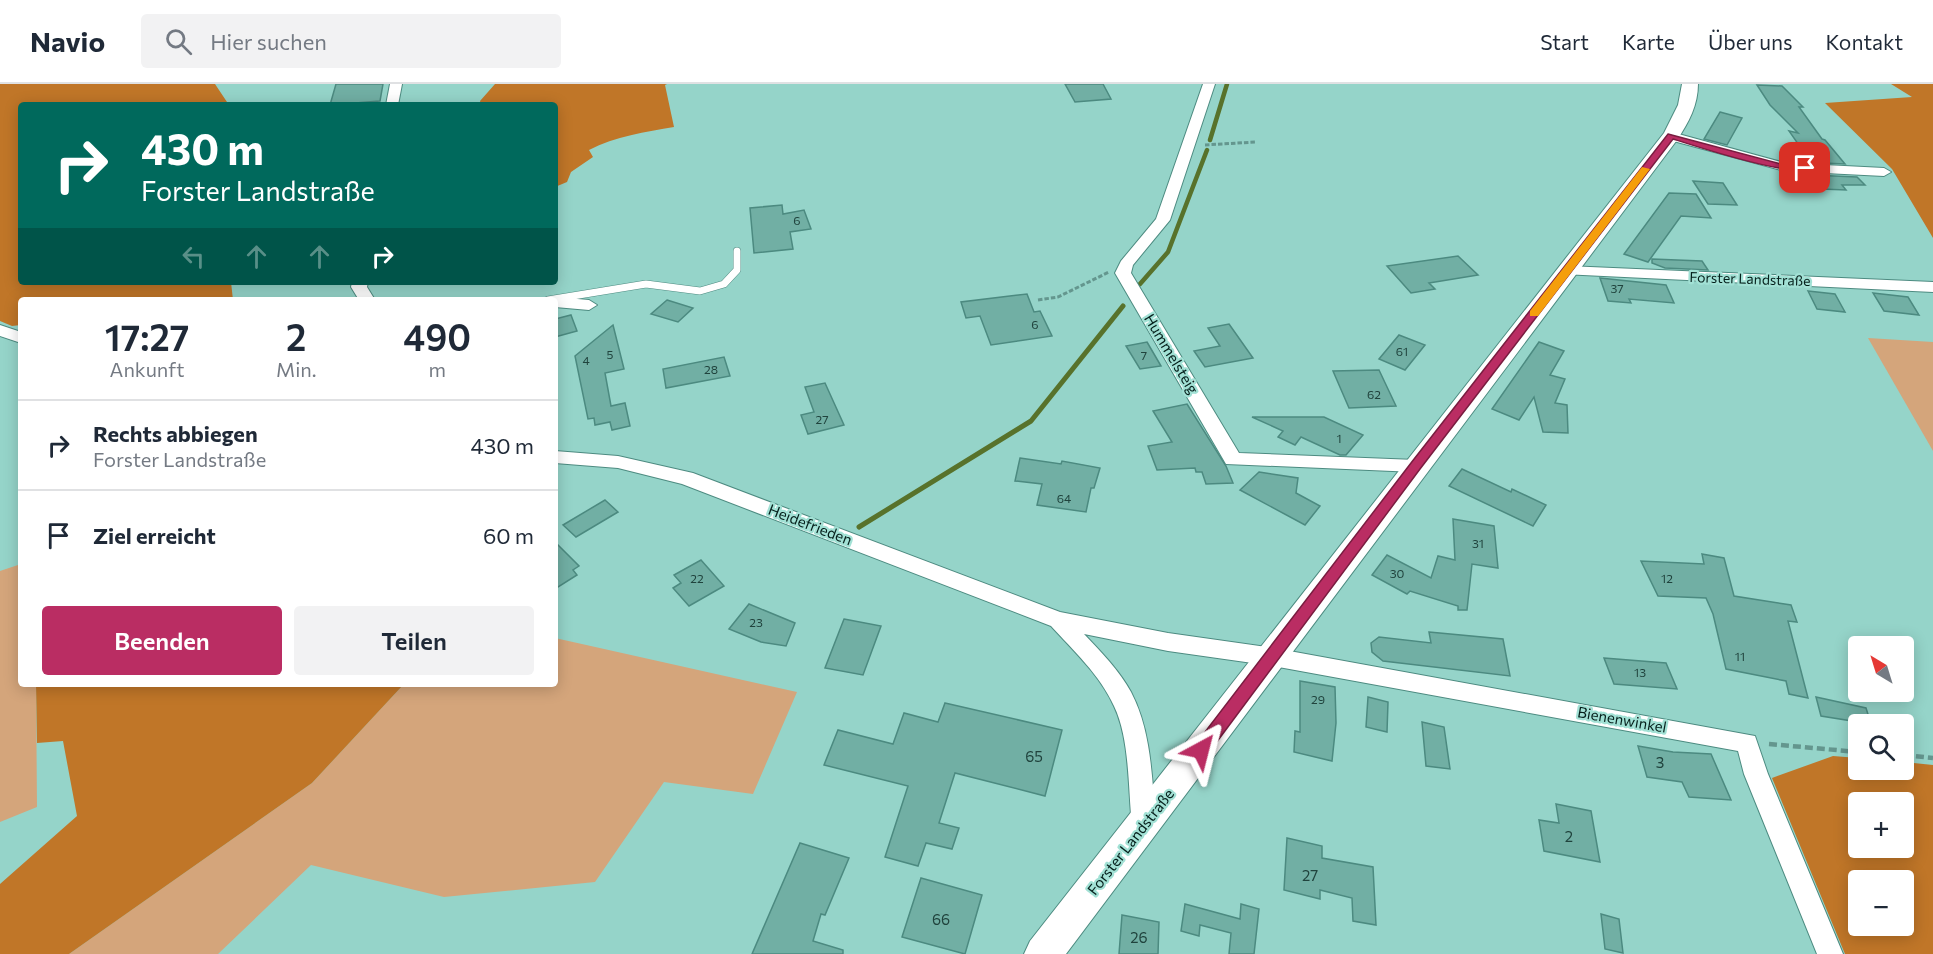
<!DOCTYPE html>
<html lang="de">
<meta charset="utf-8">
<style>
:root{--surface:#fff;--page:#f2f2f3;--text:#1f2937;--muted:#747a83;--line:#e0e1e3;--accent:#ba2d63}
body{margin:0;font-family:Commissioner,sans-serif;background:var(--page);color:var(--text);height:100vh;display:flex;flex-direction:column;font-size:22px;white-space:nowrap}
*{box-sizing:border-box;margin:0}
p{font-size:20px;color:var(--muted)}
.icon{flex:none;width:33px;height:33px;fill:none;stroke:currentColor;stroke-width:2;stroke-linecap:round;stroke-linejoin:round}
.map{position:relative;flex:1;overflow:hidden}
.sheet{position:absolute;left:18px;top:213px;width:540px;height:390px;display:flex;flex-direction:column;background:var(--surface);border-radius:6px;box-shadow:0 3px 15px #0003}
.sheet>*{flex:none}
.banner{position:absolute;left:18px;top:18px;width:540px;height:183px;border-radius:6px;box-shadow:0 3px 15px #0003;background:#00695c;color:#fff;overflow:hidden}
.needle{width:39px;rotate:322deg}
.fabs{position:absolute;left:1848px;top:552px;display:grid;gap:12px}
.fabs a{display:grid;place-items:center;width:66px;height:66px;border-radius:6px;background:var(--surface);box-shadow:0 3px 15px #0003;font-size:30px}
.pin{position:absolute;display:grid;place-items:center;width:51px;height:51px;color:#fff;margin:-26px;border-radius:12px;box-shadow:0 3px 9px #0006}
.me{position:absolute;width:66px;margin:-33px;rotate:38deg;stroke-linejoin:round;filter:drop-shadow(0 0 4px #0008)}
.turn{display:flex;align-items:center;gap:21px;height:126px;padding:0 24px;font-size:27px}
.turn .icon{width:78px;height:78px;stroke-width:2.5}
.turn b{display:block;font-size:42px;line-height:51px}
.lanes{display:flex;align-items:center;height:57px;padding:0 24px;background:#0003;justify-content:center;gap:30px;direction:ltr}
.lanes .off{opacity:.35}
.eta{display:flex;justify-content:space-evenly;align-items:center;height:102px;text-align:center}
.eta b{font-size:36px;font-weight:600;line-height:42px}
.button{display:flex;gap:12px;margin-top:auto;padding:12px 24px}
.button a{flex:1;height:69px;border-radius:6px;background:var(--accent);color:#fff;font-size:24px;font-weight:600;line-height:69px;text-align:center}
.button a+a{background:var(--page);color:var(--text)}
ul{padding:0;list-style:none}
li{display:flex;align-items:center;gap:18px;height:90px;padding:0 24px;border-top:2px solid var(--line)}
li div{flex:1}
li b{display:block;font-size:22px}
li em{font-style:normal}
header{display:flex;align-items:center;gap:36px;box-sizing:border-box;height:84px;padding:0 30px;background:var(--surface);border-bottom:2px solid var(--line)}
header strong{font-size:28px}
nav{display:flex;gap:33px;margin-inline-start:auto;font-size:21px}
.search{width:420px;height:54px;background:var(--page);display:flex;align-items:center;gap:15px;box-sizing:border-box;padding:0 21px;border-radius:6px;color:var(--muted);font-size:22px}
.map>svg:first-child{display:block}
.green{fill:#d4a57b}
.forest{fill:#c07628;fill-rule:evenodd}
.lines{fill:none;stroke-linecap:round;stroke-linejoin:round}
.stream-far1{stroke:#58722b;stroke-width:4.5}
.stream{stroke:#58722b;stroke-width:5}
.building{fill:#71afa4;stroke:#4c8a80;stroke-width:1.5}
.service-casing{stroke:#4d8b81;stroke-width:8}
.minor-casing{stroke:#4d8b81;stroke-width:2}
.secondary-casing{stroke:#4d8b81;stroke-width:2}
.path-far1{stroke:#64968e;stroke-width:3;stroke-dasharray:4.5 2;stroke-linecap:butt}
.path{stroke:#64968e;stroke-width:4.5;stroke-dasharray:8 4;stroke-linecap:butt}
.service{stroke:#fff;stroke-width:7}
.minor{fill:#fff;fill-rule:evenodd}
.secondary{fill:#fff;fill-rule:evenodd}
.route{fill:#ba2d63;stroke:#791d40;stroke-width:1.5}
.slow{fill:#f59e0b}
.labels{text-anchor:middle;stroke-width:4.5;stroke-linejoin:round;paint-order:stroke}
.number-label{font-size:12px;fill:#20433d}
.far-street-label{font-size:14px;fill:#051f1b;stroke:#a2e1d5}
.street-label{font-size:15px;fill:#051f1b;stroke:#a2e1d5}
.near-number-label{font-size:15px;fill:#20433d}
</style>
<header>
<strong>Navio</strong>
<div class="search"><svg class="icon" aria-label="search" viewBox="0 0 24 24"><circle cx="10" cy="10" r="6"/><path d="M15 15l6 6"/></svg>Hier suchen</div>
<nav><a>Start</a><a>Karte</a><a>Über uns</a><a>Kontakt</a></nav>
</header>
<div class="map">
<svg width="1933" height="870" viewBox="0 0 1933 870">
<rect width="100%" height="100%" fill="#95d4c9"/>
<!-- green -->
<g class="green">
<path d="M1868,254L1933,258V367Z"/>
<path d="M21,480V600H36L37,723L0,738V487Z"/>
<path d="M555,554L797,608L753,710L664,698L595,798L444,813L311,781L218,870H69L312,699L404,600H555Z"/>
</g>
<!-- forest -->
<g class="forest">
<path d="M0,0H215L229,21H21V198H231L233,216H21V241L12,242L0,237Z"/>
<path d="M495,0H667L665,1L674,43C646,48 615,52 589,66L593,73L571,88L567,98L555,103V21H481L480,17Z"/>
<path d="M1891,0H1933V154L1892,85L1825,19L1912,13Z"/>
<path d="M36,600H404L312,699L69,870H0V800L77,732L63,657L37,659Z"/>
<path d="M1833,672L1858,674V686H1904V678L1933,681V870H1845L1772,694ZM1904,718V764H1858V718ZM1904,796V842H1858V796Z"/>
</g>
<g class="lines">
<!-- stream-far1 -->
<g class="stream-far1">
<path d="M1210,56L1227,0"/>
<path d="M1140,200L1168,168L1207,66"/>
</g>
<!-- stream -->
<path class="stream" d="M859,443L1031,337L1123,222"/>
</g>
<!-- building -->
<g class="building">
<path d="M336,0H383L380,17L330,21Z"/>
<path d="M1065,0H1103L1111,15L1075,18Z"/>
<path d="M1757,1L1782,2L1803,23H1799L1822,55L1825,56L1845,80L1802,78L1792,63L1801,64L1789,47L1798,49L1770,21Z"/>
<path d="M1720,28L1742,34L1727,61L1704,55Z"/>
<path d="M1811,91L1857,93L1865,101H1842L1846,106L1821,105Z"/>
<path d="M1693,97L1723,99L1737,121L1708,120Z"/>
<path d="M1669,109L1696,110L1711,134L1681,132L1648,178L1624,170Z"/>
<path d="M782,121L783,130L804,126L811,145L790,148L793,165L754,169L750,124Z"/>
<path d="M1458,172L1478,191L1429,199L1435,205L1411,209L1387,182Z"/>
<path d="M1652,175L1702,177L1708,186L1665,184L1652,179Z"/>
<path d="M1600,194L1666,201L1674,219L1629,215L1631,219L1608,217Z"/>
<path d="M1808,207L1835,210L1845,228L1817,225Z"/>
<path d="M1873,209L1908,213L1919,231L1884,227Z"/>
<path d="M1027,210L1034,228L1040,227L1052,252L991,261L980,232L966,234L961,218Z"/>
<path d="M667,216L693,224L678,238L651,230Z"/>
<path d="M571,231L577,247L555,253V235Z"/>
<path d="M1229,240L1253,274L1205,283L1194,267L1220,262L1208,244Z"/>
<path d="M613,241L624,285L605,289L611,322L625,319L630,342L612,346L610,338L595,341L594,334L588,335L575,272Z"/>
<path d="M1399,251L1425,261L1405,286L1379,275Z"/>
<path d="M1147,258L1161,282L1140,285L1126,262Z"/>
<path d="M1539,258L1564,267L1550,291L1565,295L1555,319L1567,321L1568,349L1543,348L1534,313L1519,336L1492,325Z"/>
<path d="M724,273L730,292L666,304L663,285Z"/>
<path d="M1379,286L1396,322L1349,324L1333,287Z"/>
<path d="M825,299L844,341L808,350L801,331L814,328L805,303Z"/>
<path d="M1187,320L1226,382L1233,399L1206,400L1202,388H1196L1195,384L1157,386L1148,362L1172,358L1153,327Z"/>
<path d="M1252,333H1324L1363,351L1346,371H1340L1301,353L1295,361L1278,353L1283,347Z"/>
<path d="M1020,374L1061,380L1062,377L1100,384L1094,404H1091L1086,428L1037,421L1042,400L1015,397Z"/>
<path d="M1462,385L1511,408L1512,405L1546,421L1533,442L1449,402Z"/>
<path d="M1259,388L1298,394L1296,409L1320,422L1305,441L1240,406Z"/>
<path d="M605,416L618,428L576,453L563,441Z"/>
<path d="M1453,435L1494,442L1498,484L1472,480L1467,526H1458V522L1410,507L1407,510L1372,491L1387,471L1431,494L1438,472L1455,476Z"/>
<path d="M555,458L579,482L573,486L577,491L555,505Z"/>
<path d="M1702,470L1724,474L1734,512L1791,521L1797,538L1788,537L1808,614L1789,610L1786,597L1726,585L1713,530L1706,514L1658,512L1641,477L1704,480Z"/>
<path d="M701,476L724,502L689,522L673,504L681,499L674,491Z"/>
<path d="M749,520L795,539L786,562L761,558L729,545Z"/>
<path d="M844,535L881,542L863,591L825,584Z"/>
<path d="M1429,548L1503,555L1510,592L1383,577L1372,568L1371,559L1379,553L1431,559Z"/>
<path d="M1604,574L1666,579L1677,605L1614,600Z"/>
<path d="M1300,597L1335,603L1336,639L1332,677L1294,668L1295,647L1300,648Z"/>
<path d="M1368,613L1388,618L1387,648L1366,643Z"/>
<path d="M1816,613L1866,624L1871,640L1821,632Z"/>
<path d="M945,619L1062,646L1045,712L955,689L939,739L959,744L952,765L926,759L918,782L885,773L908,702L824,681L838,646L893,660L904,629L938,638Z"/>
<path d="M1422,638L1444,643L1450,685L1426,682Z"/>
<path d="M1638,662L1673,668L1711,670L1731,716L1689,713L1682,698L1647,693Z"/>
<path d="M1556,720L1591,727L1600,778L1544,767L1539,736L1559,739Z"/>
<path d="M1287,754L1322,762V774L1373,783L1376,841L1353,837L1352,814L1320,806V815L1284,806Z"/>
<path d="M800,759L849,774L825,831L821,830L813,857L843,866V870H752Z"/>
<path d="M921,794L982,811L965,870L902,853Z"/>
<path d="M1185,820L1240,835L1241,820L1259,825L1254,870H1229L1231,849L1200,841L1199,852L1181,847Z"/>
<path d="M1601,830L1619,835L1623,869L1605,865Z"/>
<path d="M1122,831L1159,838L1158,870H1119Z"/>
</g>
<g class="lines">
<!-- service casing -->
<g class="service-casing">
<path id="service" d="M548,216L646,200L700,207L724,200L737,186V167"/>
</g>
<!-- minor casing -->
<g class="minor-casing">
<g id="minor">
<path d="M390,0H402L398,21H386Z"/>
<path d="M1203,0H1215L1170,136L1133,181L1131,189L1239,369L1416,376L1423,377L1425,382L1423,387L1416,388L1226,380L1115,189L1121,177L1156,135Z"/>
<path d="M1671,48L1785,79L1884,84L1891,88L1884,92L1785,87L1666,55L1664,52Z"/>
<path d="M1567,182L1933,198V208L1562,190L1559,187L1562,184Z"/>
<path d="M352,198H368L367,203L375,216H359L351,203Z"/>
<path d="M555,213L589,216L597,221L589,226L555,223V216H548Z"/>
<path d="M0,241L21,248V259L0,252Z"/>
<path d="M555,367L618,372L693,389L1060,528L1168,549L1273,564L1755,652L1768,690L1843,870H1817L1744,690L1738,667L1273,582L1168,567L1084,550C1101,568 1119,586 1131,608C1152,648 1152,697 1156,741L1153,749L1144,752L1135,749L1132,741C1128,705 1130,655 1114,622C1100,591 1073,566 1051,542L682,400L618,384L555,379Z"/>
</g>
</g>
<!-- secondary casing -->
<g class="secondary-casing">
<path id="secondary" d="M1682,0H1698C1698,21 1689,38 1677,56L1066,870H1024L1030,857L1664,49L1678,21Z"/>
</g>
<!-- path-far1 -->
<g class="path-far1">
<path d="M1205,61L1256,58"/>
<path d="M1038,216L1058,213L1109,188"/>
</g>
<!-- path -->
<g class="path">
<path d="M1769,660L1858,668"/>
<path d="M1904,671L1933,674"/>
</g>
<!-- service -->
<use href="#service" class="service"/>
<!-- minor -->
<use href="#minor" class="minor"/>
<!-- secondary -->
<use href="#secondary" class="secondary"/>
</g>
<!-- route -->
<path class="route" d="M1668,50L1785,81L1805,82L1810,84C1795,95 1695,62 1673,55L1420,385L1207,671L1201,673L1195,671L1193,666L1195,661L1411,379Z"/>
<!-- slow -->
<path class="slow" d="M1642,83L1650,85L1538,232H1530V227Z"/>
<g class="labels">
<!-- number labels -->
<g class="number-label">
<text x="797" y="141">6</text>
<text x="1617" y="209">37</text>
<text x="1035" y="245">6</text>
<text x="1402" y="272">61</text>
<text x="610" y="275">5</text>
<text x="1144" y="276">7</text>
<text x="586" y="281">4</text>
<text x="711" y="290">28</text>
<text x="1374" y="315">62</text>
<text x="822" y="340">27</text>
<text x="1339" y="359">1</text>
<text x="1064" y="419">64</text>
<text x="1478" y="464">31</text>
<text x="1397" y="494">30</text>
<text x="697" y="499">22</text>
<text x="1667" y="499">12</text>
<text x="756" y="543">23</text>
<text x="1740" y="577">11</text>
<text x="1640" y="593">13</text>
<text x="1318" y="620">29</text>
</g>
<!-- far-street labels -->
<g class="far-street-label">
<text transform="translate(1750 195) rotate(2)" y="5">Forster Landstraße</text>
</g>
<!-- street labels -->
<g class="street-label">
<text transform="translate(1171 270) rotate(59)" y="5">Hummelsteig</text>
<text transform="translate(810 441) rotate(21)" y="5">Heidefrieden</text>
<text transform="translate(1622 636) rotate(10)" y="5">Bienenwinkel</text>
<text transform="translate(1131 758) rotate(-52)" y="5">Forster Landstraße</text>
</g>
<!-- near-number labels -->
<g class="near-number-label">
<text x="1034" y="678">65</text>
<text x="1660" y="684">3</text>
<text x="1569" y="758">2</text>
<text x="1310" y="797">27</text>
<text x="941" y="841">66</text>
<text x="1139" y="859">26</text>
</g>
</g>
</svg>
<div class="fabs">
<a><svg class="needle" viewBox="-14 -14 28 28"><path d="M0-13l5 13h-10z" fill="#e53935"/><path d="M0 13l5-13h-10z" fill="#747a83"/></svg></a>
<a><svg class="icon" aria-label="search" viewBox="0 0 24 24"><circle cx="10" cy="10" r="6"/><path d="M15 15l6 6"/></svg></a>
<a>+</a>
<a>−</a>
</div>
<div class="pin" style="left:1805px;top:84px;background:#d93025"><svg class="icon" aria-label="arrive" viewBox="0 0 24 24"><path d="M6 21V4h12l-3 4 3 4H6"/></svg></div>
<svg class="me" style="left:1201px;top:666px" viewBox="-20 -20 40 40"><path d="M0-17L14 15 0 8-14 15z" fill="#ba2d63" stroke="#fff" stroke-width="4"/></svg>
<div class="banner">
<div class="turn"><svg class="icon" aria-label="right" viewBox="0 0 24 24"><path d="M7 20v-9h11M14 6l5 5-5 5"/></svg><div><b>430 m</b>Forster Landstraße</div></div>
<div class="lanes"><svg class="icon off" aria-label="left" viewBox="0 0 24 24"><path d="M17 20v-9H6M10 6l-5 5 5 5"/></svg><svg class="icon off" aria-label="ahead" viewBox="0 0 24 24"><path d="M12 20V5M6 11l6-6 6 6"/></svg><svg class="icon off" aria-label="ahead" viewBox="0 0 24 24"><path d="M12 20V5M6 11l6-6 6 6"/></svg><svg class="icon" aria-label="right" viewBox="0 0 24 24"><path d="M7 20v-9h11M14 6l5 5-5 5"/></svg></div>
</div>
<section class="sheet">
<div class="eta">
<div><b>17:27</b><p>Ankunft</p></div>
<div><b>2</b><p>Min.</p></div>
<div><b>490</b><p>m</p></div>
</div>
<ul>
<li><svg class="icon" aria-label="right" viewBox="0 0 24 24"><path d="M7 20v-9h11M14 6l5 5-5 5"/></svg><div><b>Rechts abbiegen</b><p>Forster Landstraße</p></div><em>430 m</em></li>
<li><svg class="icon" aria-label="arrive" viewBox="0 0 24 24"><path d="M6 21V4h12l-3 4 3 4H6"/></svg><div><b>Ziel erreicht</b></div><em>60 m</em></li>
</ul>
<div class="button"><a>Beenden</a><a>Teilen</a></div>
</section>
</div>
